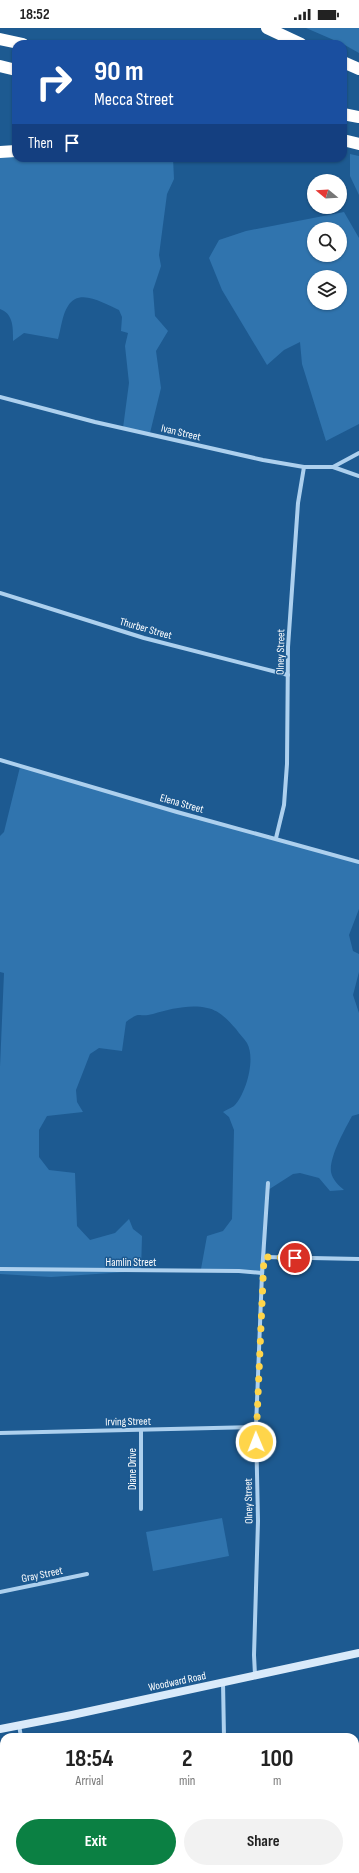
<!DOCTYPE html>
<style>
:root{--surface:#fff;--page:#f2f2f2;--text:#222;--muted:#767676;--accent:#0b8043}
body{margin:0;font-family:"Sofia Sans Condensed",sans-serif;background:var(--page);color:var(--text);height:100vh;display:flex;flex-direction:column;font-size:15px;white-space:nowrap}
*{box-sizing:border-box;margin:0}
p{font-size:13px;color:var(--muted)}
.icon{flex:none;width:22px;height:22px;fill:none;stroke:currentColor;stroke-width:2;stroke-linecap:round;stroke-linejoin:round}
.map{position:relative;flex:1;overflow:hidden}
.panel{position:absolute;left:0px;top:1705px;width:359px;height:140px;display:flex;flex-direction:column;background:var(--surface);border-radius:12px 12px 0 0;box-shadow:0 1px 3px #0004}
.panel>*{flex:none}
.hud{position:absolute;left:12px;top:12px;width:335px;height:122px;border-radius:12px;box-shadow:0 1px 3px #0004;background:#1a4fa0;color:#fff;overflow:hidden}
.needle{width:26px;rotate:288deg}
.tools{position:absolute;left:307px;top:146px;display:grid;gap:8px}
.tools a{display:grid;place-items:center;width:40px;height:40px;border-radius:50%;background:var(--surface);box-shadow:0 1px 3px #0004;font-size:20px}
.pin{position:absolute;display:grid;place-items:center;width:34px;height:34px;color:#fff;margin:-17px;border:2px solid #fff;border-radius:50%;box-shadow:0 1px 4px #0007}
.me{position:absolute;width:44px;margin:-22px;rotate:359deg;stroke-linejoin:round;filter:drop-shadow(0 0 3px #0008)}
.turn{display:flex;align-items:center;gap:14px;height:84px;padding:0 16px;font-size:18px}
.turn .icon{width:52px;height:52px;stroke-width:2.5}
.turn b{display:block;font-size:28px;line-height:34px}
.then{display:flex;align-items:center;height:38px;padding:0 16px;background:#0003;gap:8px;font-size:15px}
.eta{display:flex;justify-content:space-evenly;align-items:center;height:68px;text-align:center}
.eta b{font-size:24px;font-weight:700;line-height:28px}
.action{display:flex;gap:8px;margin-top:auto;padding:8px 16px}
.action a{flex:1;height:46px;border-radius:24px;background:var(--accent);color:#fff;font-size:16px;font-weight:700;line-height:46px;text-align:center}
.action a+a{background:var(--page);color:var(--text)}
.status{display:flex;justify-content:space-between;align-items:center;height:28px;padding:0 20px;background:var(--surface);direction:ltr}
.status svg{height:11px;fill:currentColor}
.map>svg:first-child{display:block}
.green{fill:#3074ae;fill-rule:evenodd}
.lines{fill:none;stroke-linecap:round;stroke-linejoin:round}
.street{stroke:#add0ee;stroke-width:4}
.secondary{stroke:#d9eafa;stroke-width:8}
.highway{stroke:#fff;stroke-width:12}
.route{stroke:#ffd54a;stroke-width:7;stroke-dasharray:0 12.6}
.labels{text-anchor:middle;stroke-width:3;stroke-linejoin:round;paint-order:stroke}
.street-label{font-size:11px;fill:#fff;stroke:#1d5a91}
</style>
<div class="status"><b>18:52</b><svg viewBox="0 0 49 12"><path d="M0 12V9h3v3zM5 12V6h3v6zM10 12V3h3v9zM15 12V0h3v12zM26 1h20v11H26zM47 4h2v5h-2z"/></svg></div>
<div class="map">
<svg width="359" height="1845" viewBox="0 0 359 1845">
<rect width="100%" height="100%" fill="#1d5a91"/>
<!-- green -->
<g class="green">
<path d="M306,0H359V25L343,16Z"/>
<path d="M0,124H16V130H173L174,151L167,166L159,227L161,238L153,262L155,288L168,303L156,323L161,360L150,405L123,400L129,355L125,318L128,305L121,303L122,289L119,282C105,276 79,259 68,278C62,287 61,301 58,311L24,305L13,313C13,301 14,286 0,281Z"/>
<path d="M350,126L359,128V167L350,148Z"/>
<path d="M344,184L359,210V396L326,413L302,336L300,314L284,322L267,337L222,262L209,230L219,212L246,203ZM314,201H340V227H314ZM314,249H340V275H314Z"/>
<path d="M20,739L359,835V881L349,907L353,923L359,926V944L353,967L359,985V1086L352,1088C345,1101 329,1129 331,1144C332,1151 339,1158 344,1162L330,1163L319,1150L300,1145L293,1146L268,1162L265,1246L201,1241L207,1208L223,1203L232,1191L234,1102L229,1089L223,1084C226,1082 231,1080 234,1078C246,1066 256,1031 247,1015C244,1010 239,1006 236,1001C228,992 219,982 207,980C190,976 170,981 153,986C138,990 141,982 126,994L122,1023L99,1020L90,1026L76,1062L77,1074L83,1084L47,1088L39,1102V1129L49,1142L75,1145L77,1198L90,1212L115,1205L129,1191L133,1201L142,1208L141,1243L51,1249L0,1246V1039L4,945L0,944V808L4,804Z"/>
<path d="M222,1490L229,1528L153,1543L146,1504Z"/>
</g>
<g class="lines">
<!-- street -->
<g class="street">
<path d="M0,369L95,394L263,432L304,439H333L359,448"/>
<path d="M333,439L359,425"/>
<path d="M0,565L144,610L288,647"/>
<path d="M0,732L177,784L359,834"/>
<path d="M276,810L284,777L287,736L288,619L298,475L304,439"/>
<path d="M264,1229L359,1231"/>
<path d="M0,1241L239,1243L262,1245"/>
<path d="M0,1405L256,1399"/>
<path d="M141,1481V1402"/>
<path d="M0,1564L87,1546"/>
<path d="M255,1647L254,1627L258,1493L256,1399L262,1245L268,1155"/>
<path d="M223,1654L224,1709"/>
<path d="M19,1697L21,1709"/>
<path d="M40,1841L41,1845"/>
<path d="M228,1841V1845"/>
</g>
<!-- secondary -->
<path class="secondary" d="M0,1701L72,1687L359,1625"/>
<!-- highway -->
<g class="highway">
<path d="M267,0L301,16"/>
<path d="M0,11L23,16"/>
<path d="M343,34L359,41"/>
<path d="M0,38L16,42"/>
<path d="M343,86L359,89"/>
<path d="M343,112L359,116"/>
<path d="M0,124L16,123"/>
</g>
</g>
<g class="lines">
<!-- route -->
<path class="route" d="M256,1414L264,1229L295,1230"/>
</g>
<g class="labels">
<!-- street labels -->
<g class="street-label">
<text transform="translate(181 404) rotate(13)" y="4">Ivan Street</text>
<text transform="translate(146 600) rotate(16)" y="4">Thurber Street</text>
<text transform="translate(280 624) rotate(-89)" y="4">Olney Street</text>
<text transform="translate(182 775) rotate(16)" y="4">Elena Street</text>
<text x="131" y="1238">Hamlin Street</text>
<text transform="translate(128 1393) rotate(-1)" y="4">Irving Street</text>
<text transform="translate(132 1441) rotate(-90)" y="4">Diane Drive</text>
<text transform="translate(248 1473) rotate(-91)" y="4">Olney Street</text>
<text transform="translate(42 1546) rotate(-12)" y="4">Gray Street</text>
<text transform="translate(177 1653) rotate(-12)" y="4">Woodward Road</text>
</g>
</g>
</svg>
<div class="tools">
<a><svg class="needle" viewBox="-14 -14 28 28"><path d="M0-13l5 13h-10z" fill="#e53935"/><path d="M0 13l5-13h-10z" fill="#767676"/></svg></a>
<a><svg class="icon" aria-label="search" viewBox="0 0 24 24"><circle cx="10" cy="10" r="6"/><path d="M15 15l6 6"/></svg></a>
<a><svg class="icon" aria-label="layers" viewBox="0 0 24 24"><path d="M12 4l9 5-9 5-9-5zM3 14l9 5 9-5"/></svg></a>
</div>
<div class="pin" style="left:295px;top:1230px;background:#d93025"><svg class="icon" aria-label="arrive" viewBox="0 0 24 24"><path d="M6 21V4h12l-3 4 3 4H6"/></svg></div>
<svg class="me" style="left:256px;top:1414px" viewBox="-20 -20 40 40"><circle r="17" fill="#ffd54a" stroke="#fff" stroke-width="3"/><path d="M0-11L8 9 0 5-8 9z" fill="#fff"/></svg>
<div class="hud">
<div class="turn"><svg class="icon" aria-label="right" viewBox="0 0 24 24"><path d="M7 20v-9h11M14 6l5 5-5 5"/></svg><div><b>90 m</b>Mecca Street</div></div>
<div class="then">Then<svg class="icon" aria-label="arrive" viewBox="0 0 24 24"><path d="M6 21V4h12l-3 4 3 4H6"/></svg></div>
</div>
<section class="panel">
<div class="eta">
<div><b>18:54</b><p>Arrival</p></div>
<div><b>2</b><p>min</p></div>
<div><b>100</b><p>m</p></div>
</div>
<div class="action"><a>Exit</a><a>Share</a></div>
</section>
</div>
